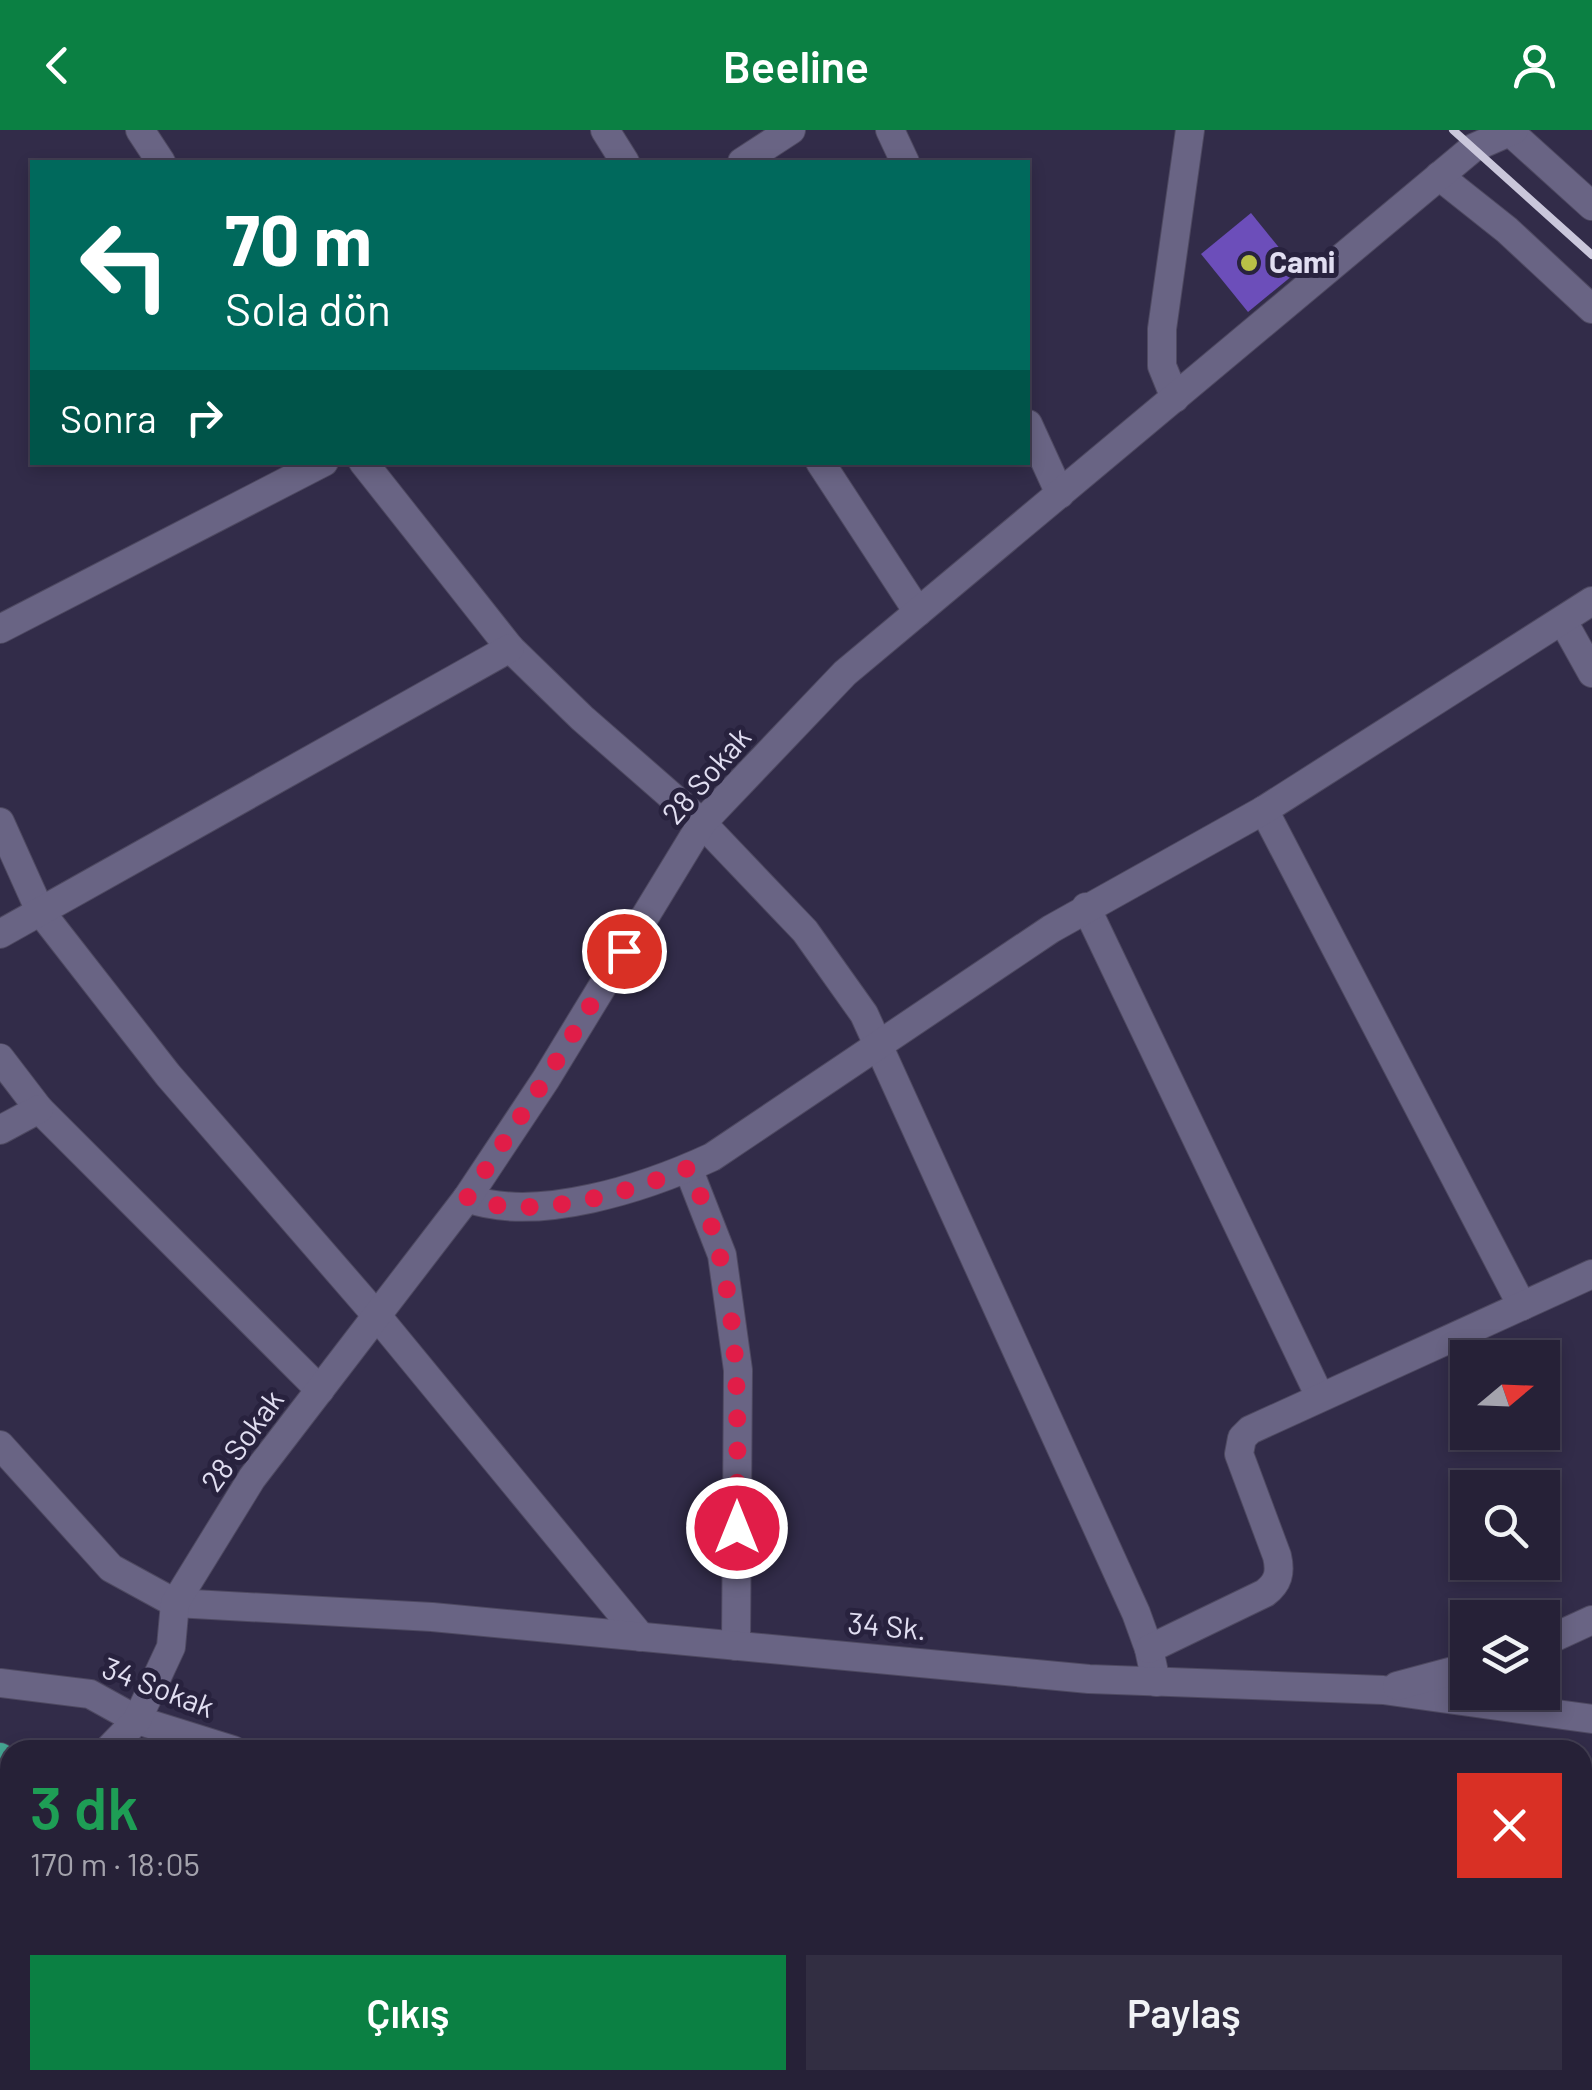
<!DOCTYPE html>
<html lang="tr">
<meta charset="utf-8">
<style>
:root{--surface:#262137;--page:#322e42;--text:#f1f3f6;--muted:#a4a3ad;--line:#423e52;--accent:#0b8043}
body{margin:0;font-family:Barlow,sans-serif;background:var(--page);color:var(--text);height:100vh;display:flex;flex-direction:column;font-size:38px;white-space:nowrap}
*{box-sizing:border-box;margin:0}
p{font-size:32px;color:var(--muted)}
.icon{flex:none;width:55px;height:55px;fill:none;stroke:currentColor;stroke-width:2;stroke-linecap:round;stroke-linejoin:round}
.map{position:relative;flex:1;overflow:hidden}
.drawer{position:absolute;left:0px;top:1610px;width:1592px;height:350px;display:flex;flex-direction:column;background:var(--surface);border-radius:30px 30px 0 0;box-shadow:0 5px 15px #0003,0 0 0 2px var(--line)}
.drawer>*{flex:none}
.banner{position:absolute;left:30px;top:30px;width:1000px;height:305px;border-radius:0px;box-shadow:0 5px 15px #0003,0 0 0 2px var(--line);background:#00695c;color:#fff;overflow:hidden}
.needle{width:65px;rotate:71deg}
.buttons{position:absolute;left:1450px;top:1210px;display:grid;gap:20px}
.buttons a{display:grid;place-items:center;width:110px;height:110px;border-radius:0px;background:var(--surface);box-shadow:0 5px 15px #0003,0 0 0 2px var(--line);font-size:50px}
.pin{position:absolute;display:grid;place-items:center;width:85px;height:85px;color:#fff;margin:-42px;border:5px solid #fff;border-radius:50%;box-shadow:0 2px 10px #0007}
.me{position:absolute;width:110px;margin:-55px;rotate:0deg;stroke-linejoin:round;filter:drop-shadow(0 0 8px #0008)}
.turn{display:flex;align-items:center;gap:35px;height:210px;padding:0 30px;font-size:45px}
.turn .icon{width:130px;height:130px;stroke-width:2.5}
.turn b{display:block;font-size:70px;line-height:85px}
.then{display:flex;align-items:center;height:95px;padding:0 30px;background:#0003;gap:20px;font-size:38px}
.round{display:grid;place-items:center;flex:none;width:105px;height:105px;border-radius:0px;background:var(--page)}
.summary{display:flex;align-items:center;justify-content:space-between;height:170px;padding:0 30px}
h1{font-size:60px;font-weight:600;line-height:75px;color:#1e9e55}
.cta{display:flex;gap:20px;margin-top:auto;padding:20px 30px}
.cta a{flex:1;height:115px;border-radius:0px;background:var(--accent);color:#fff;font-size:40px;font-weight:600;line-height:115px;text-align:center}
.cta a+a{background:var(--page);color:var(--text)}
header{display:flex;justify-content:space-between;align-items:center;height:130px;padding:0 30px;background:var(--accent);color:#fff;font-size:45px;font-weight:600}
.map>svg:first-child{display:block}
.building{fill:#6c4eba}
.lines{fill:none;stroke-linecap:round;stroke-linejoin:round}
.minor-casing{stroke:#4e4961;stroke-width:30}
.trunk-casing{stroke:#4e4961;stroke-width:30}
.minor{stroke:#696484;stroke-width:28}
.trunk{stroke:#44a693;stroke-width:28}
.rail{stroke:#cac7db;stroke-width:8}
.route{stroke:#e11d48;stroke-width:18;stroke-dasharray:0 32.4}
.poi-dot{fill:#b9c046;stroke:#28223e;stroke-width:4}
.labels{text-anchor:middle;stroke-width:10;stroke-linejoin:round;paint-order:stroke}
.poi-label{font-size:30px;font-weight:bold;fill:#e1def1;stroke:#28223e;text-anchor:start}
.street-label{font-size:30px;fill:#e1def1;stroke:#28223e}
</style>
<header><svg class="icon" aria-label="back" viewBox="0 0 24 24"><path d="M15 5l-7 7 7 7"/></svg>Beeline<svg class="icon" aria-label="person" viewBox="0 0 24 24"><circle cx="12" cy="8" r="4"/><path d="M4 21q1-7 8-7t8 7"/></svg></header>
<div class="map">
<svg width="1592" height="1960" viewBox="0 0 1592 1960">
<rect width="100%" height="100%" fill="#322c49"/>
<!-- building -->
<g class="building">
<path d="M1251,83L1298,141L1248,182L1201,124Z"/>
<path d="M297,1950H452L456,1956L449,1960H281Z"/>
</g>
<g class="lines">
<!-- minor casing -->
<g class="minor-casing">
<g id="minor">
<path d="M140,0L161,32"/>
<path d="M605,0L625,32"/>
<path d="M890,0L905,32"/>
<path d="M1508,0L1592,76"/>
<path d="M742,32L791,0"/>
<path d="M1439,46L1507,100L1592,179"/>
<path d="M1175,268L1162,236V199L1190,0"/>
<path d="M1028,294L1060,364"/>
<path d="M363,332L510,518L582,588L702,693L805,801L864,884L1136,1483L1149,1519L1156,1552"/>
<path d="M820,332L918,482"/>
<path d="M1563,491L1592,543"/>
<path d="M0,499L324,332"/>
<path d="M1264,680L1522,1176"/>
<path d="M0,692L40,781L168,945L377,1186L641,1507"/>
<path d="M1086,777L1320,1267"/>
<path d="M0,804L510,518"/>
<path d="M0,928L39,979L320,1260"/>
<path d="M0,1000L39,979"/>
<path d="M688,1038L722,1125L738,1240L736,1516"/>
<path d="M467,1068C537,1094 647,1057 712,1027L1051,799L1264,680L1592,471"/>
<path d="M0,1315L111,1438L175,1473L432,1487L1089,1549L1383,1560L1592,1589"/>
<path d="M1542,1513L1592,1490"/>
<path d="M1149,1519L1265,1463C1278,1453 1281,1443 1277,1426L1239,1324L1242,1308L1250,1300L1592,1144"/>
<path d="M0,1553L90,1564L137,1590L233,1620"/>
<path d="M1397,1556L1468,1537"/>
<path d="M108,1620L137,1590L171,1517L175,1473L252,1348L467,1068L546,949L702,693L845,543L1473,18L1514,0"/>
<path d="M1582,1762L1592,1763"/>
<path d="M474,1950L479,1960"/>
<path d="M226,1960L243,1950"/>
<path d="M1169,1960V1950"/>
<path d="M1350,1960L1351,1950"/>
<path d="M1494,1960L1495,1950"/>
</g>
</g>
<!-- trunk casing -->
<g class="trunk-casing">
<g id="trunk">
<path d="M0,1627L10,1643"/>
<path d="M0,1789L10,1806"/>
<path d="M94,1950L100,1960"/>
<path d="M193,1950L199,1960"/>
</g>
</g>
<!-- minor -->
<use href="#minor" class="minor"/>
<!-- trunk -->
<use href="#trunk" class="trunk"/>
<!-- rail -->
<path class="rail" d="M1453,0L1592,125"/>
</g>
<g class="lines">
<!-- route -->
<path class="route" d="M624,821L546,948L467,1068C531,1092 628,1063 688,1038C745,1154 737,1272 737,1398"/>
</g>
<!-- markers -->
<circle class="poi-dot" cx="1249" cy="133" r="10"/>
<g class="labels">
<!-- poi labels -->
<g class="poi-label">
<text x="1269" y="143">Cami</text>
</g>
<!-- street labels -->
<g class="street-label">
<text transform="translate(707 646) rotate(-49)" y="10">28 Sokak</text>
<text transform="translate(243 1311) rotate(-54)" y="10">28 Sokak</text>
<text transform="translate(887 1497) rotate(5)" y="10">34 Sk.</text>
<text transform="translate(158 1558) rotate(21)" y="10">34 Sokak</text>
</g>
</g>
</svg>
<div class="buttons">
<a><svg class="needle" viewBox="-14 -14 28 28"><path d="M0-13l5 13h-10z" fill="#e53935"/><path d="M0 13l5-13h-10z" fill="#a4a3ad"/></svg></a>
<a><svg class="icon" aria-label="search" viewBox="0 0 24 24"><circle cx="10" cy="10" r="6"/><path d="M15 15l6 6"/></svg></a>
<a><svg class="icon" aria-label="layers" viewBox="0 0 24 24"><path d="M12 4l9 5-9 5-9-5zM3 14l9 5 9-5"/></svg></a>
</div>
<div class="pin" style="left:624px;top:821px;background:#d93025"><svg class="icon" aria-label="arrive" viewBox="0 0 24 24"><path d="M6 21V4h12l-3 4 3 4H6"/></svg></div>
<svg class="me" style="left:737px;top:1398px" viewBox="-20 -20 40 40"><circle r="17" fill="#e11d48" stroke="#fff" stroke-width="3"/><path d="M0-11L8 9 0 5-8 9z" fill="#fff"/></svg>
<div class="banner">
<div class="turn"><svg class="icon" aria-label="left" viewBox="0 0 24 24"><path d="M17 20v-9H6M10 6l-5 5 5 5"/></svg><div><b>70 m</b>Sola dön</div></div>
<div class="then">Sonra<svg class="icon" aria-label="right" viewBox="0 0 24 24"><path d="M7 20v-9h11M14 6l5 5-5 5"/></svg></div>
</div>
<section class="drawer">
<div class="summary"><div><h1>3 dk</h1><p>170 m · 18:05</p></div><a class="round" style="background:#d93025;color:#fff"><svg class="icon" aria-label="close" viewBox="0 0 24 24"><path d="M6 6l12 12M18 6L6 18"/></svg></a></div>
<div class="cta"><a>Çıkış</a><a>Paylaş</a></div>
</section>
</div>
